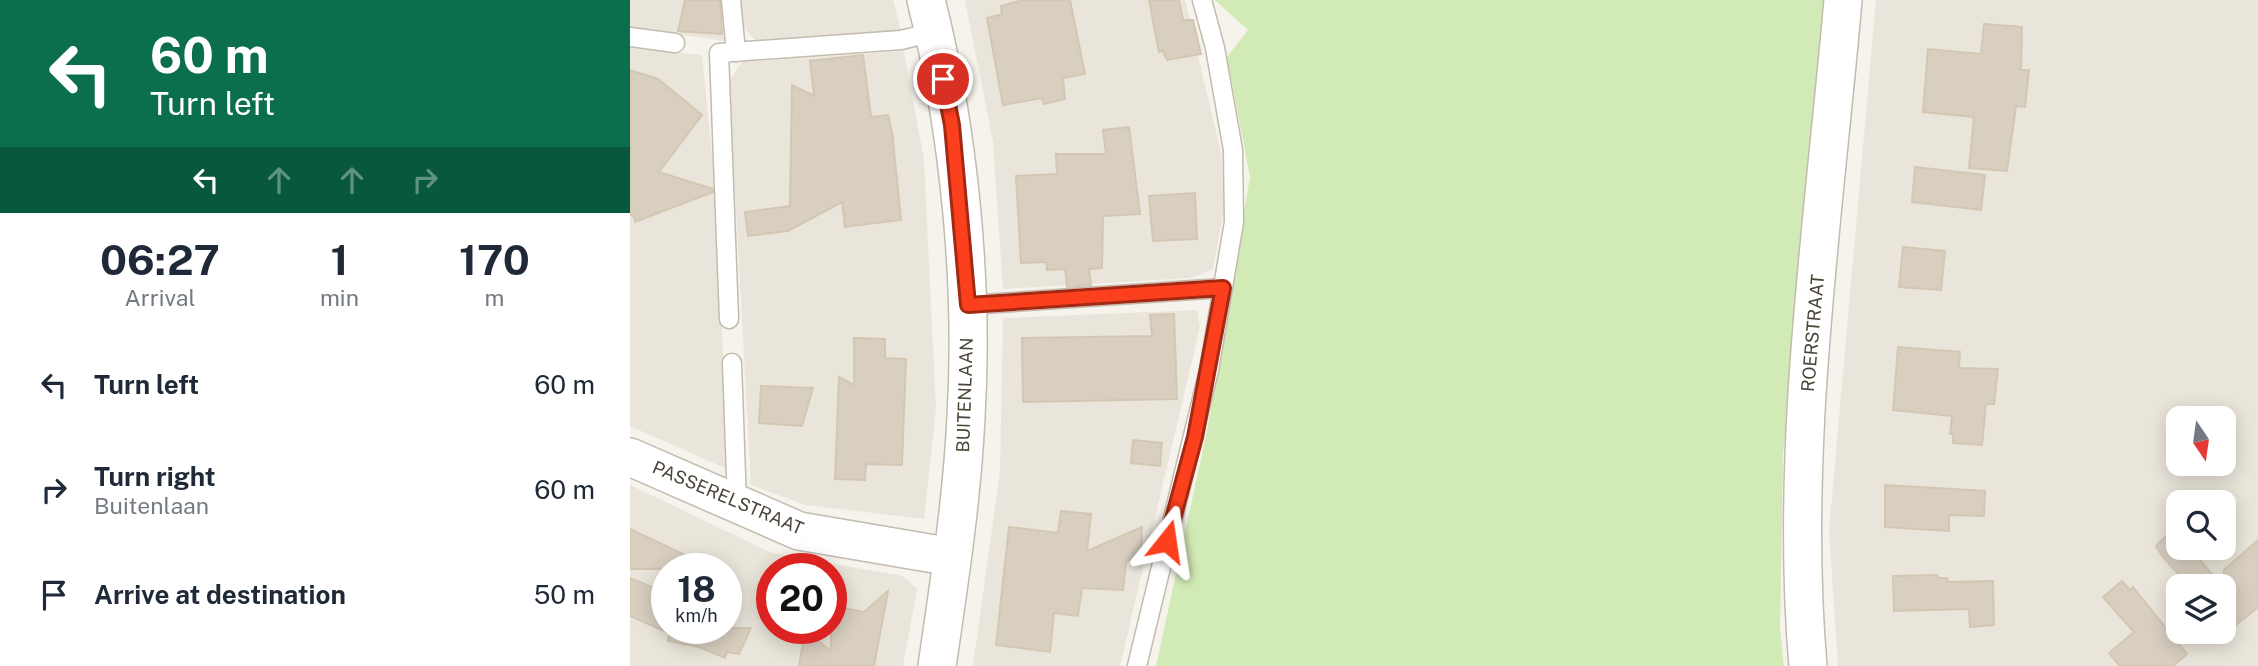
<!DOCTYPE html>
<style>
:root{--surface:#fff;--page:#f6f6f7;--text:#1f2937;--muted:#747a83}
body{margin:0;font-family:"Public Sans",sans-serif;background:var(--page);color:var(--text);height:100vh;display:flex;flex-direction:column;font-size:26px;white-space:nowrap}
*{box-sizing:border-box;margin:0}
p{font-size:23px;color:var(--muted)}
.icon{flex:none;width:38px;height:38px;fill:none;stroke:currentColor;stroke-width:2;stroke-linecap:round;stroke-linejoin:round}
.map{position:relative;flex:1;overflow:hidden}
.side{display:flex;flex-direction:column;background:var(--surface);width:630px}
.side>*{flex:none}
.banner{background:#0b6e4f;color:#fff;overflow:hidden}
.needle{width:46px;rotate:167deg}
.controls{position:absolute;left:1536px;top:406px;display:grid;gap:14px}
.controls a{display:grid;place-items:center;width:70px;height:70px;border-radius:14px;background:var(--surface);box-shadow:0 4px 18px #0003;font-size:35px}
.speed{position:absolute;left:21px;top:553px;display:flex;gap:14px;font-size:35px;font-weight:700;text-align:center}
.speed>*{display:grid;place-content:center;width:91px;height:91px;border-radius:50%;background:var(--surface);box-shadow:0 4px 18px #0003;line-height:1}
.speed small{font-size:18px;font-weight:400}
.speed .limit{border:10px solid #d22;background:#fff;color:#111}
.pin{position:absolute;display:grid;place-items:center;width:60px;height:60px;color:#fff;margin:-30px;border:4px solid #fff;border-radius:50%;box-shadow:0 2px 7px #0007}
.me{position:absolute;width:77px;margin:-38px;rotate:15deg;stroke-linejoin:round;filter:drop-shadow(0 0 5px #0008)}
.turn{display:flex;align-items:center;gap:24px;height:147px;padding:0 35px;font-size:32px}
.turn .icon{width:91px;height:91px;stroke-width:2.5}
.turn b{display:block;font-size:49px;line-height:60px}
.lanes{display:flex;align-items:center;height:66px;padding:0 35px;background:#0003;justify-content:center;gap:35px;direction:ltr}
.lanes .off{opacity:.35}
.eta{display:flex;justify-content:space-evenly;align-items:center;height:119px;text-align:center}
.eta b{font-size:42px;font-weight:700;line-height:49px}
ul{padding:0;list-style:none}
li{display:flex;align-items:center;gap:21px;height:105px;padding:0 35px}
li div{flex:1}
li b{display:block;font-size:26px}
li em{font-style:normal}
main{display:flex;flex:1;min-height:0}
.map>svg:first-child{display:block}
.residential{fill:#eae5da;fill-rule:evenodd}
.green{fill:#d2eab5}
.building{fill:#d8cfc1;stroke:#d3c7b4;stroke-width:2}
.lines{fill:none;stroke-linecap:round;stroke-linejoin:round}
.service-casing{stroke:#c2bbae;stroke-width:21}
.minor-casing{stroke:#c2bbae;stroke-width:40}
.service{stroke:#fff;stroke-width:18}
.minor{stroke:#fff;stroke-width:37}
.route-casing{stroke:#a42913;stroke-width:18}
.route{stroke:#fc3f1d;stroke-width:12}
.labels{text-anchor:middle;stroke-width:7;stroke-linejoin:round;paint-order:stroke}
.street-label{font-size:18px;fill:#4b4439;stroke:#fff}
</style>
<main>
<section class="side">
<div class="banner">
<div class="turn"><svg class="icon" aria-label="left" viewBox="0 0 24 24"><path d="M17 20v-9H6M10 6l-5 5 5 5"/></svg><div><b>60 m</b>Turn left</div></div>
<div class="lanes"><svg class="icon" aria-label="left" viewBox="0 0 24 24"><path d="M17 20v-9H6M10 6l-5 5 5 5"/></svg><svg class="icon off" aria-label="ahead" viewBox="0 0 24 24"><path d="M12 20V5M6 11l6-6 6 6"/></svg><svg class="icon off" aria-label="ahead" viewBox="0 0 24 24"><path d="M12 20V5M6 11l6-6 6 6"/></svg><svg class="icon off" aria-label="right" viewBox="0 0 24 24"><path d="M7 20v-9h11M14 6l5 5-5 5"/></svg></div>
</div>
<div class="eta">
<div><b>06:27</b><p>Arrival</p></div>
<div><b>1</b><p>min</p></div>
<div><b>170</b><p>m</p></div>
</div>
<ul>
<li><svg class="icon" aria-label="left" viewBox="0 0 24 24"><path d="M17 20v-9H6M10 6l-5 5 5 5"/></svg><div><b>Turn left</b></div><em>60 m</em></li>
<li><svg class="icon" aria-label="right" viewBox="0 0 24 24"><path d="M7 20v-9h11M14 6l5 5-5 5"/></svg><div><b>Turn right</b><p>Buitenlaan</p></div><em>60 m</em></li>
<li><svg class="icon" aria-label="arrive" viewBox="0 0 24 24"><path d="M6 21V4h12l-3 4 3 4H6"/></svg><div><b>Arrive at destination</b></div><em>50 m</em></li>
</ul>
</section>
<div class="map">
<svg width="1628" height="666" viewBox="0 0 1628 666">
<rect width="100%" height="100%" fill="#f6f3ec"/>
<!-- residential -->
<g class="residential">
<path d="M0,0H91L94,41L0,27Z"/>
<path d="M111,0H263L271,31L127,42L113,27Z"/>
<path d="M335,0H555L592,157L594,210L583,269L561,278L373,289L363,142Z"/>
<path d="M1246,0H1628V666H1208L1199,531ZM1549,418H1594V464H1549ZM1549,502H1594V548H1549ZM1549,586H1594V632H1549Z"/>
<path d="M0,48L72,55L88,214L97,469L0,426Z"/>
<path d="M274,51L294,160L306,409L294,519L176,505L121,485L99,81L112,62Z"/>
<path d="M567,310L570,327L490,666H343L370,471L373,318Z"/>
<path d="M0,485L142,553L273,576L287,589L273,666H0ZM37,569H96V628H37ZM142,569H201V628H142Z"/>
</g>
<!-- green -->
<path class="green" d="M585,0H1196L1153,456L1150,629L1154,666H526L577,431L620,177L597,57L618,30Z"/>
<!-- building -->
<g class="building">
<path d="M55,0H90L92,34L48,31Z"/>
<path d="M393,0H440L455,74L433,78L435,99L414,104L412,98L373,105L357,18L372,14L371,6Z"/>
<path d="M519,0H549L553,20H563L571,54L537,60L533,51L529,52Z"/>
<path d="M1354,24L1392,27L1391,70H1399L1395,107L1386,106L1377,171L1339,168L1344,117L1293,112L1298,49L1351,54Z"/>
<path d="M233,55L241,117L258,115L262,132L271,220L215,227L212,202L158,231L118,236L115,212L160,206L162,85L184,96L180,61Z"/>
<path d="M0,70L28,79L72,115L29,172L83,189V192L5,222L4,216L0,215Z"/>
<path d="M499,127L510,214L473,216L472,268L459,269L461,285L437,287L435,269L417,270L416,262L391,263L386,176L427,174L426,154H476L473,130Z"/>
<path d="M1285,167L1355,175L1351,210L1282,202Z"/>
<path d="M565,193L567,239L523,241L519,196Z"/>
<path d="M1273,247L1315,251L1311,290L1269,287Z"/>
<path d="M544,314L547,399L393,402L392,338L522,336L520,315Z"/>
<path d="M224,338L255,339V358L276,359L272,465L236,464L235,480L205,479L209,377L224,385Z"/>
<path d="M1268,347L1330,352L1329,368L1368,369L1364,404H1356L1352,445L1323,443V434H1320L1322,416L1263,410Z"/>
<path d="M131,386L183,388L172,426L129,423Z"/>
<path d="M503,440L532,443L530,466L501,463Z"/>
<path d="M1255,485L1355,491L1354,516L1319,515V531L1255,527Z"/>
<path d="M431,511L461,514L457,551L512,527L511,558L496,561L493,590L452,588L448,616L424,613L420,652L366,645L379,527L428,533Z"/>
<path d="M1544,528L1549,534V548H1560L1589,583L1586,586H1559L1533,557L1526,546Z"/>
<path d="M0,529L84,569H0Z"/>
<path d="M1628,540V607L1594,635V570Z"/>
<path d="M1307,575L1308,578H1317L1318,582L1363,581L1364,625L1340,627L1339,609L1264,611L1263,576Z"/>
<path d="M0,578L37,593V628H121L109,654L97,652L95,658L69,647L38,641L39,633L0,616Z"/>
<path d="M1492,581L1500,590L1503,587L1557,654L1543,666H1490L1479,653L1504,632L1473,597Z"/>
<path d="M258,591L244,666H169L175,630L201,651V606L234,612Z"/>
</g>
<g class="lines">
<!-- service casing -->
<g class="service-casing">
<g id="service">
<path d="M101,0L106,52"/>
<path d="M0,37L45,43"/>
<path d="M338,305L593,288"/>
<path d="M99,319L89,53L271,40L304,32"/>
<path d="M102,363L107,503"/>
<path d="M507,666L579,370L604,222L603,150L585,48L572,0"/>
</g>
</g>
<!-- minor casing -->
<g class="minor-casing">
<g id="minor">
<path d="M296,0C329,130 344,283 336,417C332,500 319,584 307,666"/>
<path d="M0,457L169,531L322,557"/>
<path d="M1178,666C1159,448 1194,218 1213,0"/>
</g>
</g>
<!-- service -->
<use href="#service" class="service"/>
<!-- minor -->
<use href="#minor" class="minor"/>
</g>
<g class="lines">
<!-- route casing -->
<g class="route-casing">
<path id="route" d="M313,79L322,125L338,305L593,288L565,437L537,541"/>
</g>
<!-- route -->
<use href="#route" class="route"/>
</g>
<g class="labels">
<!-- street labels -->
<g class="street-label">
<text transform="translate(1183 333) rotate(-85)" y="6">ROERSTRAAT</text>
<text transform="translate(335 395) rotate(-88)" y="6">BUITENLAAN</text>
<text transform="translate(98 498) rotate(23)" y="6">PASSERELSTRAAT</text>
</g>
</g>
</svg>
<div class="controls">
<a><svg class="needle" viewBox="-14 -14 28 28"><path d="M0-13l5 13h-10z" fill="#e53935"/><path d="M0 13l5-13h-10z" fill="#747a83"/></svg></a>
<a><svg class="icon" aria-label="search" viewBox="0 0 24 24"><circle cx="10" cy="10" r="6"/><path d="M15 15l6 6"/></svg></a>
<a><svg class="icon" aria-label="layers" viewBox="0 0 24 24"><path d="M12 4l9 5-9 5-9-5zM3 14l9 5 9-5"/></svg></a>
</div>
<div class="speed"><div>18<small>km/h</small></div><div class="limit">20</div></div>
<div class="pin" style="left:313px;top:79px;background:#d93025"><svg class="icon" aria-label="arrive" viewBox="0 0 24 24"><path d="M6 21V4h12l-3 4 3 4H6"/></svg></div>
<svg class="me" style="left:537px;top:541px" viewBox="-20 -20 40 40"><path d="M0-17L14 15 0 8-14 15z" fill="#fc3f1d" stroke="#fff" stroke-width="4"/></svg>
</div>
</main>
